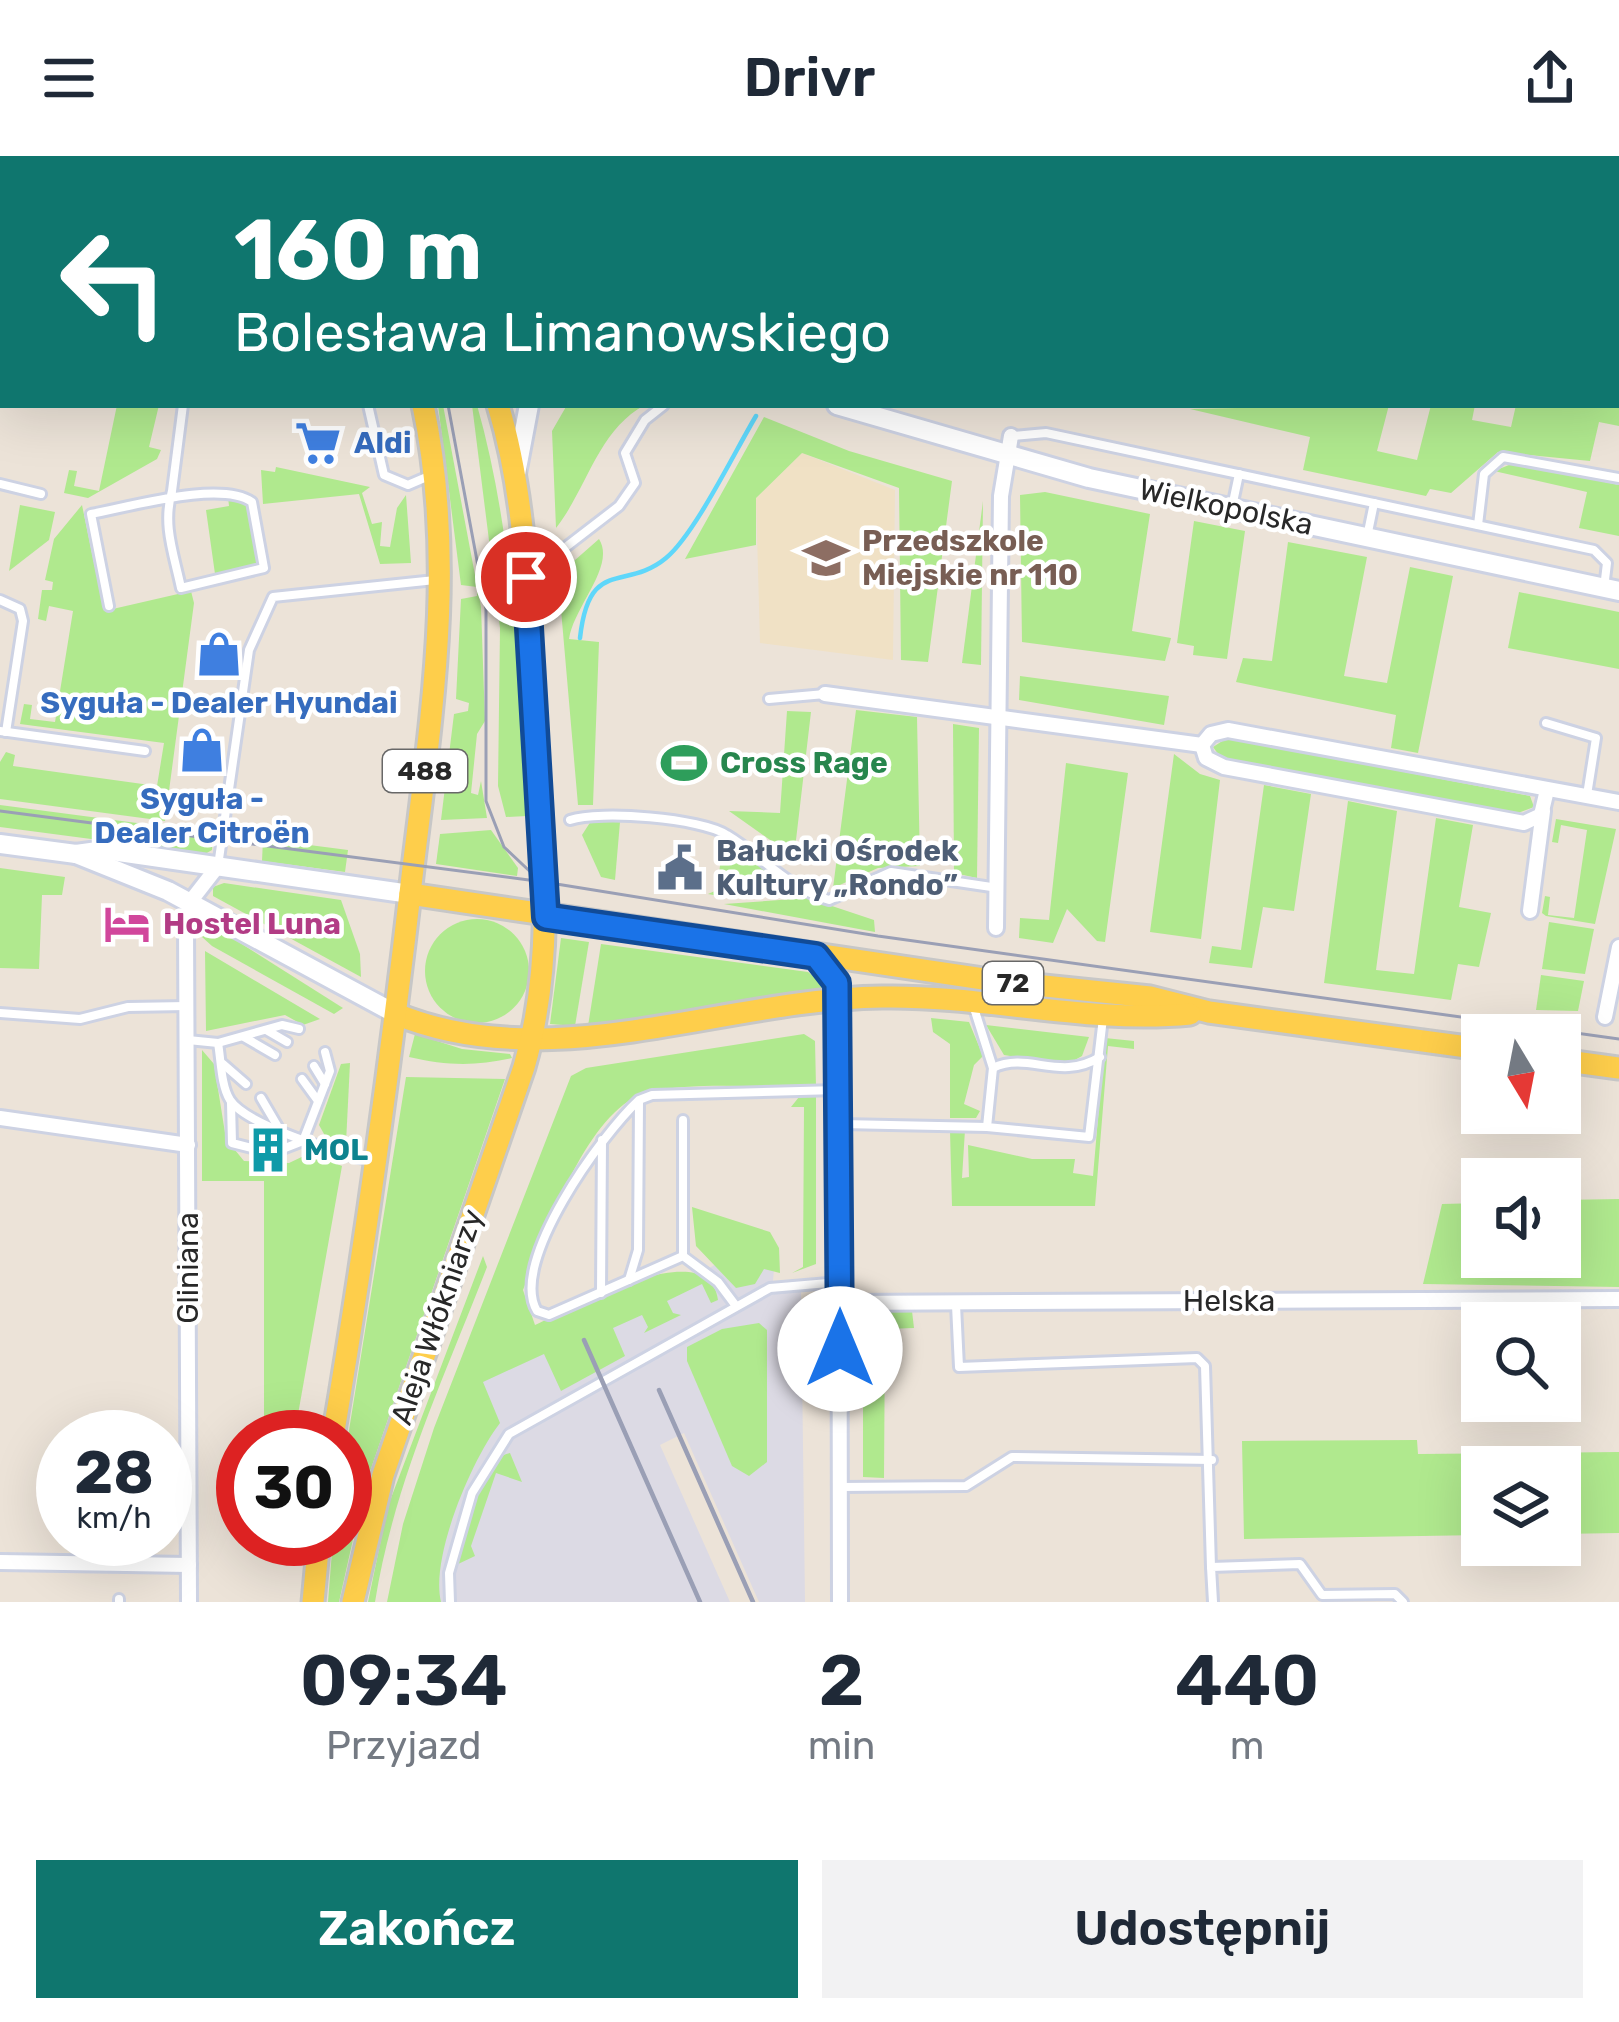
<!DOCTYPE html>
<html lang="pl">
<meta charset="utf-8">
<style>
:root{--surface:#fff;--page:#f2f2f3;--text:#1f2937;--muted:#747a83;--accent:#0f766e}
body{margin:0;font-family:Rubik,sans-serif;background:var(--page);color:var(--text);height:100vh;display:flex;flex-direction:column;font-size:45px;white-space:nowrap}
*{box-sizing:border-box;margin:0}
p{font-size:39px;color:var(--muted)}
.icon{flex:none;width:66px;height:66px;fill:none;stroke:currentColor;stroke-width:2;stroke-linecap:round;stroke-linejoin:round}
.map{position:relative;height:1446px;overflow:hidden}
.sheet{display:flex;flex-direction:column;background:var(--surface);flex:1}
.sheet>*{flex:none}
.guide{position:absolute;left:0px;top:0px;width:1620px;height:252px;box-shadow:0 12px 48px #0002;background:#0f766e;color:#fff;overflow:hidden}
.needle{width:78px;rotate:170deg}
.buttons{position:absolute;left:1461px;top:858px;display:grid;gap:24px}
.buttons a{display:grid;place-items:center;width:120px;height:120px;border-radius:0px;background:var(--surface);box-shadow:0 12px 48px #0002;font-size:60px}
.speed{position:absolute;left:36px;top:1254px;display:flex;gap:24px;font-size:60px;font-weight:700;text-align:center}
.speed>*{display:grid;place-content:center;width:156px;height:156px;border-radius:50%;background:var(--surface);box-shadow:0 12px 48px #0002;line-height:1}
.speed small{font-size:30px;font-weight:400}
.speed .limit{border:18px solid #d22;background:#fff;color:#111}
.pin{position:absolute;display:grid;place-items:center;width:102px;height:102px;color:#fff;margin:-51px;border:6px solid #fff;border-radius:50%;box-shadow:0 3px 12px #0007}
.me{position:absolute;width:132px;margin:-66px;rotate:0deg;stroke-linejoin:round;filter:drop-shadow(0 0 9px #0008)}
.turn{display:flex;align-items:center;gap:42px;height:252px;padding:0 36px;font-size:54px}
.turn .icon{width:156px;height:156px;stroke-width:2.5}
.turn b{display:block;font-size:84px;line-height:102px}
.eta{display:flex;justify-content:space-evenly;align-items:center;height:204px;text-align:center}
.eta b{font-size:72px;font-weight:600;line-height:84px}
.button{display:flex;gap:24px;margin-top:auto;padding:24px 36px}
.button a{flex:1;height:138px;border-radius:0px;background:var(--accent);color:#fff;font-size:48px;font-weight:600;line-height:138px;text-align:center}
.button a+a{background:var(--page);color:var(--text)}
header{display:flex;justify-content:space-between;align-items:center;height:156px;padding:0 36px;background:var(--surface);font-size:54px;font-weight:600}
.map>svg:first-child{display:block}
.industrial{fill:#dcdae4}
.education{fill:#f0e1c5}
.green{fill:#b0e98e}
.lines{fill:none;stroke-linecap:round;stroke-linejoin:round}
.stream{stroke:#5fd7fa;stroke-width:4.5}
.lane-casing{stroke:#cdd2e3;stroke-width:14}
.street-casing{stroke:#cdd2e3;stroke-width:20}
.secondary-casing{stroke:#cdd2e3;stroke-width:24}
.primary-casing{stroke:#c7c7c7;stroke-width:27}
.lane{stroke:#fff;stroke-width:8}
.street{stroke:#fff;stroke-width:14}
.secondary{stroke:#fff;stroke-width:18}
.primary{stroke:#fece4b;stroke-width:21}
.tram{stroke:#9a9fb5;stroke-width:3}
.rail{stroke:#9a9fb5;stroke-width:4.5}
.route-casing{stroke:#114b97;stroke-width:30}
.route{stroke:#1a73e8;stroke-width:21}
.labels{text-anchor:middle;stroke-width:9;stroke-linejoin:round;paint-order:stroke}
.shield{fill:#fff;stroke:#686868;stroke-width:3}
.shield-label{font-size:27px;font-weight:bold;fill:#282828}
.shop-label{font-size:30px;font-weight:bold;fill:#366cbe;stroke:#fff}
.street-label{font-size:30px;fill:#282828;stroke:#fff}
.education-label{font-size:30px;font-weight:bold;fill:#785e54;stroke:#fff;text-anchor:start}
.leisure-label{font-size:30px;font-weight:bold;fill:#27864d;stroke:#fff;text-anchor:start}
.service-label{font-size:30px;font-weight:bold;fill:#4e5e75;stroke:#fff;text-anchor:start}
.hotel-label{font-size:30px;font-weight:bold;fill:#b23c85;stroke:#fff;text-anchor:start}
.culture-label{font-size:30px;font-weight:bold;fill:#0d838f;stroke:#fff;text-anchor:start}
</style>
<header><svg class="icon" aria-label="menu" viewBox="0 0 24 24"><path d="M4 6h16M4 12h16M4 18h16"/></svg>Drivr<svg class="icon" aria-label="share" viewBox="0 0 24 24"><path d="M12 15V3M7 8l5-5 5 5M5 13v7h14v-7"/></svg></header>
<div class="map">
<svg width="1619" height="1446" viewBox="0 0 1619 1446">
<rect width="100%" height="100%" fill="#ece3d8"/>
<!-- industrial -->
<path class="industrial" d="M764,1081L774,1113L772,1136L801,1133L805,1446H759L684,1277L660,1289L730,1446H411L477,1217L651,1145Z"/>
<!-- education -->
<path class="education" d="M802,297L895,334L893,504L760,487L756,342Z"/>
<!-- green -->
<g class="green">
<path d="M1619,107V270L1599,266L1590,305L1498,296L1451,337L1430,333L1426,340L1303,314L1310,281L1190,253L1389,249L1377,295L1417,304L1431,249H1475L1472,264L1511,271L1516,249H1617Z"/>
<path d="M117,249H159L149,291L161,294L157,303L88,342L64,337L69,314L77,315L74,330L99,335Z"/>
<path d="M438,249H443L481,451L485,565L477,578L471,637L478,639L481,625L487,662L441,664L454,558L468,555L469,547L456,543L461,443L477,440V431L461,429Z"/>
<path d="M472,249H477C515,383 518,522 527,660L506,661L498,630L500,472Z"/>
<path d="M567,249H645C598,274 588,331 556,372L552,275Z"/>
<path d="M764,261L849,295L952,325L928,506L901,504L899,332L802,297L756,342V389L685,403Z"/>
<path d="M1514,307L1619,329V380L1579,372L1587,336L1494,315Z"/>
<path d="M276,311L370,331L362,337L372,368L382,366L380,390L390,391L397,352L406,339L411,407L380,408L359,338L263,348L261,314L275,316Z"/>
<path d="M1045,336L1150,358L1132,475L1171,482L1165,505L1022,486L1020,339Z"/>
<path d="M228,341L246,349L259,408L215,418L206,354L229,350Z"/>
<path d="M983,345L981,509L962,507Z"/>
<path d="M20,349L55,356L49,384L9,415Z"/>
<path d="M82,349L104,455L191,435L194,447L165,665L0,643V606L6,596L15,599L13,610L157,630L164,587L20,568L24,548L32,549L30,563L55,566L73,455L49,450L46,465L38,463L42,434H52L53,426L45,424L54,383Z"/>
<path d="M1194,365L1245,375L1227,503L1193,499L1194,490L1177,487Z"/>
<path d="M599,383C616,410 574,450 569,483L599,486L593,649H578L558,419Z"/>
<path d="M1288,386L1367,401L1344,520L1387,527L1410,411L1453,420L1418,597L1391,592L1396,559L1236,526L1243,502L1272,505Z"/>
<path d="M1519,436L1619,456V513L1508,492Z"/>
<path d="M1020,520L1169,540L1164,569L1019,544Z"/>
<path d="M856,554L917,561L920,710L878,712L833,732Z"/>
<path d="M787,555L811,556L794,701L729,655L780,657Z"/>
<path d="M953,568L979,572L977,722L954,717Z"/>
<path d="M1227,582L1530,640L1534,651L1518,657L1221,602L1213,591Z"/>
<path d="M1174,598L1200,618L1220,624L1201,783L1150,776Z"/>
<path d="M1066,607L1128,617L1105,786L1097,785L1067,753L1053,787L1019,782L1020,762L1049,764Z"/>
<path d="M1264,629L1311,638L1294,755L1263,751L1252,812L1209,807L1212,790L1241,794Z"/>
<path d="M1348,645L1397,655L1376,814L1414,818L1436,662L1473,669L1459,751L1491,757L1479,811L1458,808L1451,844L1324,827Z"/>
<path d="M0,649L213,677L212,694L205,698L0,671Z"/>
<path d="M1556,663L1616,673L1595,768L1546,760L1542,757L1545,740L1550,741L1548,759L1574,762L1587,674L1561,669L1558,687L1552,686Z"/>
<path d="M591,665L620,666L615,724L601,721L582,679Z"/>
<path d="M491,674L518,712L517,720L436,708L440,678Z"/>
<path d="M263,683L348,694L345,716L262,705Z"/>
<path d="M723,685L797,736L729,742L708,738L717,734Z"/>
<path d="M0,712L65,721L62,739H42L39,813L0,812Z"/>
<path d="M224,727L341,744L360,798L361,821L213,740V731Z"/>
<path d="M808,742L874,764L875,776L724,748Z"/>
<circle cx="477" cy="815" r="52"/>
<path d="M1549,766L1594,773L1585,818L1542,813Z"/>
<path d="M213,774L221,775L343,852L334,858L212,790L202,781Z"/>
<path d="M561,782L589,786L575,870L550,868Z"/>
<path d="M601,788L808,816L832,835L588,870Z"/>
<path d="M205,795L320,863L303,869L285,859L206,875Z"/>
<path d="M1541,819L1584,825L1578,855L1536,854Z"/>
<path d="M931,862L969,866L983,900L974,909L964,948L980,955L976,962H950V888L933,876Z"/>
<path d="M986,869L1089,881L1082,900L1066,909L1004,899Z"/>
<path d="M415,878L462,893L510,898L512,902C477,910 447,910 409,901Z"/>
<path d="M804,878L815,885L816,931C766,932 696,925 649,936C587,950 544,1081 523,1134L535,1169C569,1154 709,1074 718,1144L711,1147L702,1128L667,1145L673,1157L681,1159L644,1177L648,1171L642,1159L613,1172L625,1200L561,1235L544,1198L483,1226L500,1267C472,1303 430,1401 441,1446H387L403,1368L434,1272L571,920L586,912Z"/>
<path d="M1105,882L1134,885V893L1108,890L1095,1050H952L950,975L965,974L962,1022L969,1021L968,989L1032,1003H1075L1073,1017L1093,1020Z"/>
<path d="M202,894L214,908L226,983L244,1005L289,1007L310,997L342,1010L294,1281H264V1025H202Z"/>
<path d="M350,907L346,987L328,985L319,969L341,908Z"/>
<path d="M406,921L505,923L365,1330L339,1446H328L333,1383H345V1299Z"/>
<path d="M816,939V1108L792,1117L803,1111L804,951H791L799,941Z"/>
<path d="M1619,1043V1131L1423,1128L1442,1048L1482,1047V1101H1560V1044Z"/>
<path d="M692,1051L770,1076L779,1092L780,1117L764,1113L755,1128L736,1132L696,1090Z"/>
<path d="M483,1100L487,1111C444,1222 394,1327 375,1446H368L388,1350Z"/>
<path d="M873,1155H912L914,1172L885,1173L884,1322L863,1321V1172Z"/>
<path d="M759,1167L767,1174V1306L749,1320L732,1310L687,1205V1191L722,1173Z"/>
<path d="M1417,1284L1418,1298L1619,1296V1377L1560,1378V1311H1482V1379L1244,1383L1242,1285Z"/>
<path d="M510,1297L522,1326L496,1317L471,1390L475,1400L456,1409C465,1379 475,1304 510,1297Z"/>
</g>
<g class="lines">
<!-- stream -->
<g class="stream">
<path d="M1179,3L1182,0"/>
<path d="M580,482C589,400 625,436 666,402C695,378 735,295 756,260"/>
</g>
<!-- lane casing -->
<g class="lane-casing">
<g id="lane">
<path d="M226,3V0"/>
<path d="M279,3L280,0"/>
<path d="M492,3L493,0"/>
<path d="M577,3L580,0"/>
<path d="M829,3L830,0"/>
<path d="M1068,3V0"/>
<path d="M1105,3L1107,0"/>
<path d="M1617,67H1619"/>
<path d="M368,249L384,319L408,329L429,320"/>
<path d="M1013,280L1046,277L1594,394L1607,407L1604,432"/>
<path d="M0,328L41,338"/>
<path d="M1232,351L1239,318"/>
<path d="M1478,369L1484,318L1503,301L1619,322"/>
<path d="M1367,381L1374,347"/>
<path d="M532,417L619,350L635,327L625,297L645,264L664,249"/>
<path d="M0,444L20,453L23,465L6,576"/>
<path d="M109,450L91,358C130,351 220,324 252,346L264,412L181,432C174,398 162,369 172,335L183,249"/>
<path d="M769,543L825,538"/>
<path d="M1546,567L1596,582L1587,639"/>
<path d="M0,575L145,595"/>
<path d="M570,664C600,654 701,662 727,679C762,700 789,733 829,744L891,716L998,732"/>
<path d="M218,710L249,494L273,441L435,424"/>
<path d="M974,852L993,912L987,971L1089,981L1103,862"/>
<path d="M0,857L80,863L128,851L187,850"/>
<path d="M268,875L287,886"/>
<path d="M244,881L275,899"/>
<path d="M188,884L218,887C221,904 221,930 230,944C246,969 340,998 371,1005"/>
<path d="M218,887L282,869L299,873"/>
<path d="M223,908L246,928"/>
<path d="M314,910L325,928"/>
<path d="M993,912C1029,895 1059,926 1100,901"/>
<path d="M302,923L318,945"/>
<path d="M261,942L278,971"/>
<path d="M231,947L232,987L256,993"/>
<path d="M841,968L987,971"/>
<path d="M280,994L303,985L330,915L325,896"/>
<path d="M683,1100V964"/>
<path d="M629,1124L638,1094L639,946"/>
<path d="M601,1137L602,984"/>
<path d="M956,1149L959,1211L1197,1202L1205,1210L1211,1411"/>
<path d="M736,1150L718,1126L683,1100L549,1159L537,1155C508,1107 602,978 639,944L652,939L838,934"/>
<path d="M841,1331L966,1330L1012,1301L1212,1304"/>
<path d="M119,1443V1446"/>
<path d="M450,1446L449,1417L472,1337L509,1278L770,1132L840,1126"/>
<path d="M1213,1446L1211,1411L1300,1408L1322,1439L1395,1438L1403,1446"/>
</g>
</g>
<!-- street casing -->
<g class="street-casing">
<g id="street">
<path d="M1618,0L1619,22"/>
<path d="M637,3L638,0"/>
<path d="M825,538L1202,589"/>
<path d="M1202,589L1211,578L1228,574L1619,646"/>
<path d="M1202,589L1206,602L1224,611L1524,667L1541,659L1547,634"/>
<path d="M1530,755L1543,655"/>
<path d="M996,772L1001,340L1011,280"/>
<path d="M816,800L833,820L839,843L840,1446"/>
<path d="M1605,861L1619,791"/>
<path d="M0,962L188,989"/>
<path d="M840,1147L1619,1143"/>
<path d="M0,1406L189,1409"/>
<path d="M189,1446L186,768L190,746L218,710"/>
</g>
</g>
<!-- secondary casing -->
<g class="secondary-casing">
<g id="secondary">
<path d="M0,51H3"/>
<path d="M837,249L1089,322L1619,435"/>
<path d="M516,318L529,249"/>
<path d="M0,688L76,698L105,694L410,738"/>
<path d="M76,698L168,735L396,858"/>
</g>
</g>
<!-- primary casing -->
<g class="primary-casing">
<g id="primary">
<path d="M368,0L369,3"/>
<path d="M426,0L427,3"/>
<path d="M410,738L997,825L1150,841L1209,856L1482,893"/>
<path d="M396,858C551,922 723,843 882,841C985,839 1087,868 1190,858"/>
<path d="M1560,904L1619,912"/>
<path d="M333,1281C365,1092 391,902 413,712C432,555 456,405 423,249"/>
<path d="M313,1446L319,1383"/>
<path d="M353,1446L383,1319L524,911C558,795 541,676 534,557C528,455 528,348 498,249"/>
</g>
</g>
<!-- lane -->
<use href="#lane" class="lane"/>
<!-- street -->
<use href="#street" class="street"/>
<!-- secondary -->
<use href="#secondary" class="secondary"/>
<!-- primary -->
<use href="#primary" class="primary"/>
<!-- tram -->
<g class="tram">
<path d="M397,0L398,3"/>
<path d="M448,249L486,453V645L504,691L539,724"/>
<path d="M0,655L544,726L878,780L1619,883"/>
</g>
<!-- rail -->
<g class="rail">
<path d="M584,1184L700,1446"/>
<path d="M659,1234L753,1446"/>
</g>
</g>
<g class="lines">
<!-- route casing -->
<g class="route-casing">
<path id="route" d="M526,421L546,761L816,800L837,827L840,1193"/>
</g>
<!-- route -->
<use href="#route" class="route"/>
</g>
<!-- icons -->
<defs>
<g id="supermarket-bare" transform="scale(3.6)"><path d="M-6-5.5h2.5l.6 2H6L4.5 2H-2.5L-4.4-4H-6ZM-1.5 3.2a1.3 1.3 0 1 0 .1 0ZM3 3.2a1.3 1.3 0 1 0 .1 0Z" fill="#3f7fe0" stroke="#fff" stroke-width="2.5" paint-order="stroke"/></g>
<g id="school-bare" transform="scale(3.6)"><path d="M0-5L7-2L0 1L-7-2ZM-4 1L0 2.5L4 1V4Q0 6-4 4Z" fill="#8d6e63" stroke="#fff" stroke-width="2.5" paint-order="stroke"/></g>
<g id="shop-bare" transform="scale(3.6)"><path d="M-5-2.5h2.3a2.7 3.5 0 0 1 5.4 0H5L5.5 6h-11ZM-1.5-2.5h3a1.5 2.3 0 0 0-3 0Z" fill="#3f7fe0" stroke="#fff" stroke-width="2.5" paint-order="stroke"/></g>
<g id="stadium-bare" transform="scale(3.6)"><path d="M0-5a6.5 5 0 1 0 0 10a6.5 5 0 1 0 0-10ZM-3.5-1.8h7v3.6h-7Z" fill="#2e9e5b" stroke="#fff" stroke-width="2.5" paint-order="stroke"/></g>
<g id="civic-bare" transform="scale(3.6)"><path d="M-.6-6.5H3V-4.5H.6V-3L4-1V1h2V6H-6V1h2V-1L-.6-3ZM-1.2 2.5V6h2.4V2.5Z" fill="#5c6f8a" stroke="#fff" stroke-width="2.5" paint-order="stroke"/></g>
<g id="hotel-bare" transform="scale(3.6)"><path d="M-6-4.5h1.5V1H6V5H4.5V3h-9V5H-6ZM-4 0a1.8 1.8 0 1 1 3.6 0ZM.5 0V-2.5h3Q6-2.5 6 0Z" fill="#d1479c" stroke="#fff" stroke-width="2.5" paint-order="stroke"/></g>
<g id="building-bare" transform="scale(3.6)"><path d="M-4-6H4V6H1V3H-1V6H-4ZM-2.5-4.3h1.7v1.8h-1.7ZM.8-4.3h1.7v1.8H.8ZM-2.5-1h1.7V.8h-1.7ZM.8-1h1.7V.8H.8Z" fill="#0f9aa8" stroke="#fff" stroke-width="2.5" paint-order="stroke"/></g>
</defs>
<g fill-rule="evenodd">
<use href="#supermarket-bare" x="318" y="287"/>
<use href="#school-bare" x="826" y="402"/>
<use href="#shop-bare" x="219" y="498"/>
<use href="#shop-bare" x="202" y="594"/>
<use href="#stadium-bare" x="684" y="607"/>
<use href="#civic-bare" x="680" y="712"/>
<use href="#hotel-bare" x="127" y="768"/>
<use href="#building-bare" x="268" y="994"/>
</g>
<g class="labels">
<!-- shield labels -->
<g class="shield">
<rect x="383" y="594" width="84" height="42" rx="9"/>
<rect x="983" y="806" width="60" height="42" rx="9"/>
</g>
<g class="shield-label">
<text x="425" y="624">488</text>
<text x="1013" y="836">72</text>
</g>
<!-- shop labels -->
<g class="shop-label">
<text x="354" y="297" text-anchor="start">Aldi</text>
<text x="219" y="557">Syguła - Dealer Hyundai</text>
<text x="202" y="653">Syguła -<tspan x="202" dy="34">Dealer Citroën</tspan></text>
</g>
<!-- street labels -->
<g class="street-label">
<text transform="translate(1226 351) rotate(12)" y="10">Wielkopolska</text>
<text transform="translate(188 1112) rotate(-90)" y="10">Gliniana</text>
<text x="1229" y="1155">Helska</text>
<text transform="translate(437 1161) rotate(-71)" y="10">Aleja Włókniarzy</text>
</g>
<!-- education labels -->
<g class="education-label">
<text x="862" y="395">Przedszkole<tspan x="862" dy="34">Miejskie nr 110</tspan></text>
</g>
<!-- leisure labels -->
<g class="leisure-label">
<text x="720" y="617">Cross Rage</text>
</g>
<!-- service labels -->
<g class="service-label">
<text x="716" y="705">Bałucki Ośrodek<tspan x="716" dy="34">Kultury „Rondo”</tspan></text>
</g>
<!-- hotel labels -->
<g class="hotel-label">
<text x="163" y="778">Hostel Luna</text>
</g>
<!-- culture labels -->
<g class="culture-label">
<text x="304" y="1004">MOL</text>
</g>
</g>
</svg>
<div class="buttons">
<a><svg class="needle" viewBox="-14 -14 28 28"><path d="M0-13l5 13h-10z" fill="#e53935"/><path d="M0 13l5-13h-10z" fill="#747a83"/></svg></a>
<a><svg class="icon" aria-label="sound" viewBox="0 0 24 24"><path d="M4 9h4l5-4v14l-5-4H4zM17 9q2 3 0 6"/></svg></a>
<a><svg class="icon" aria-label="search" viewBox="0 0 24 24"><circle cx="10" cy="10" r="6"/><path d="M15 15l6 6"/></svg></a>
<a><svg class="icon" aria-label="layers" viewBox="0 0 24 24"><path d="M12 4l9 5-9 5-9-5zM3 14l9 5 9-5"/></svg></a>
</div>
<div class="speed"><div>28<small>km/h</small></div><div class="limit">30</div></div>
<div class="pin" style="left:526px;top:421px;background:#d93025"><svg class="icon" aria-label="arrive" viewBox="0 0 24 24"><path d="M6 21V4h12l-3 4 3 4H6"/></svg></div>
<svg class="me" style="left:840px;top:1193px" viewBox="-20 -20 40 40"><circle r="19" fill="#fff"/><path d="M0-13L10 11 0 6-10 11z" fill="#1a73e8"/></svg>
<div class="guide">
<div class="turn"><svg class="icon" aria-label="left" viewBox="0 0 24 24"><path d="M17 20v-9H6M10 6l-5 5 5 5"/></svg><div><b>160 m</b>Bolesława Limanowskiego</div></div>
</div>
</div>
<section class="sheet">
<div class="eta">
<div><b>09:34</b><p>Przyjazd</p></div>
<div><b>2</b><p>min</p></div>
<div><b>440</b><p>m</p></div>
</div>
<div class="button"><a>Zakończ</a><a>Udostępnij</a></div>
</section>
